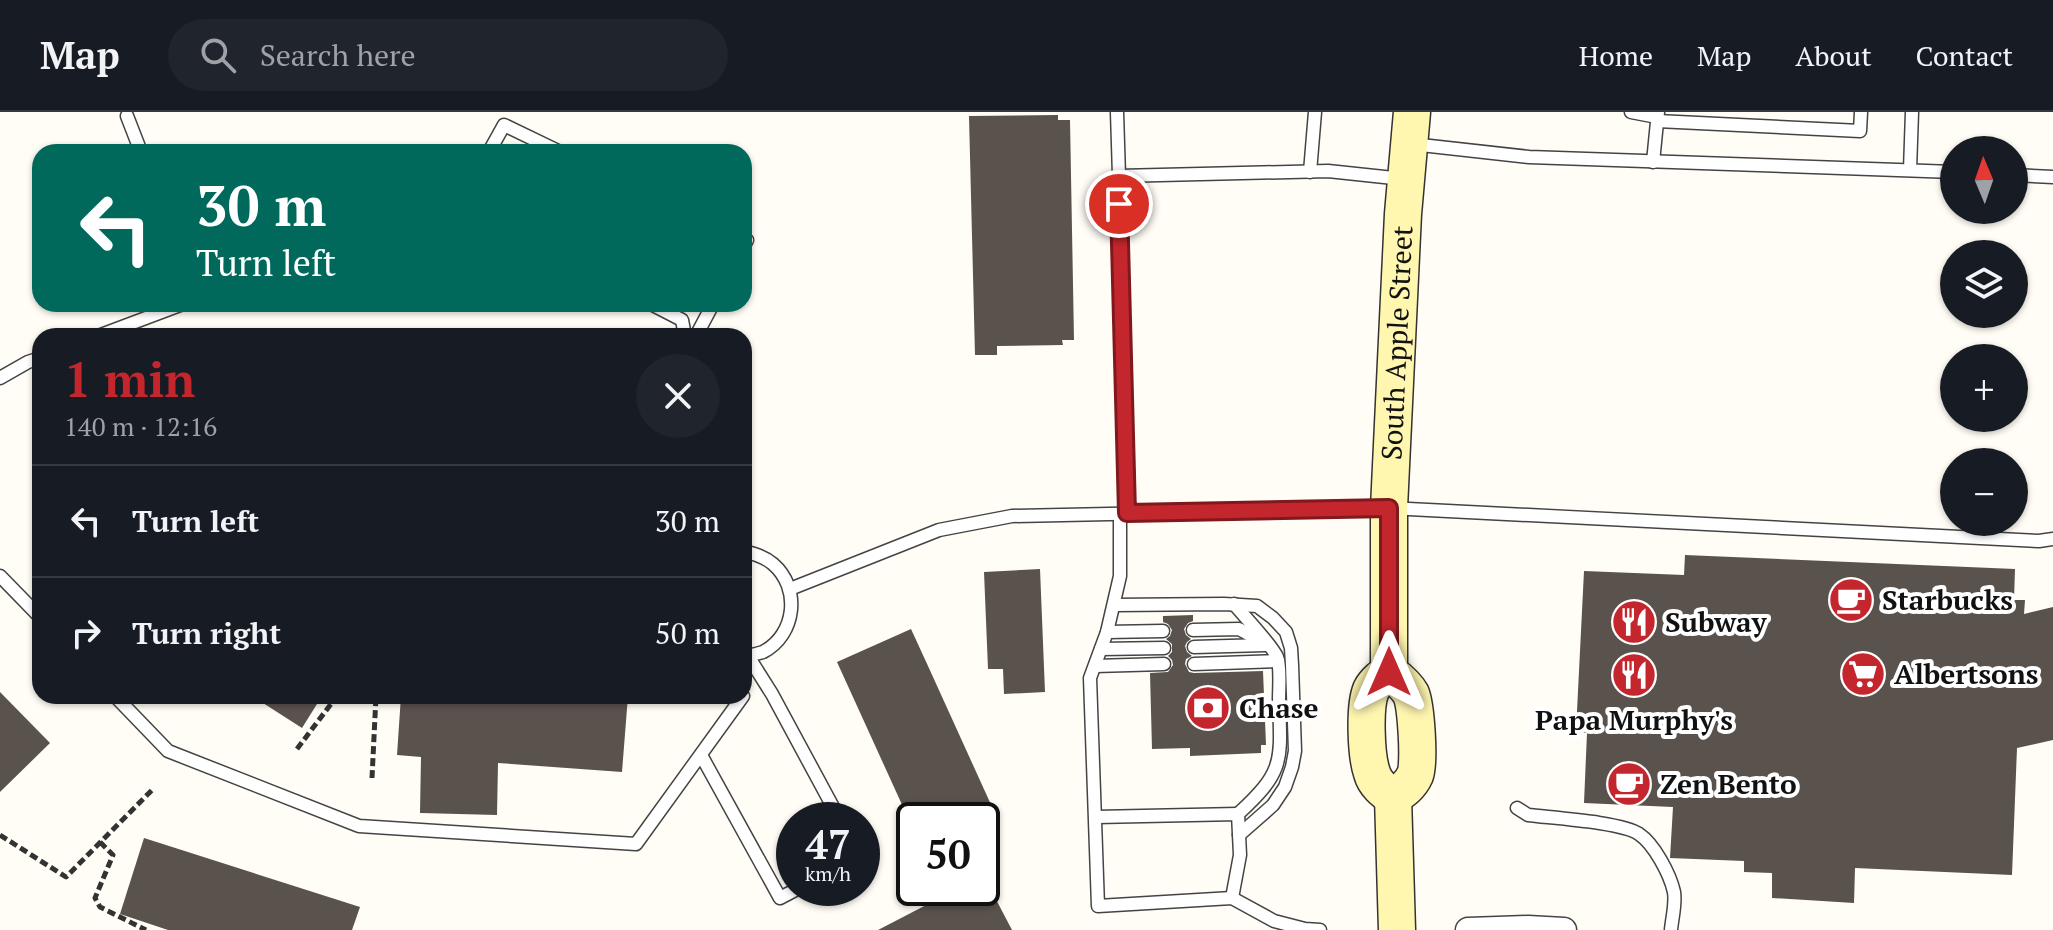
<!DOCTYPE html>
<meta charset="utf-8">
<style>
:root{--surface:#171b24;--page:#20242c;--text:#f1f3f6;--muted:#9ea1a6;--line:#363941;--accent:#c4262e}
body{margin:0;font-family:"PT Serif",serif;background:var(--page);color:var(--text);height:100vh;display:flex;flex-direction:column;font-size:30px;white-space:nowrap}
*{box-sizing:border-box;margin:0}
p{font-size:26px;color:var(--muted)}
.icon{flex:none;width:44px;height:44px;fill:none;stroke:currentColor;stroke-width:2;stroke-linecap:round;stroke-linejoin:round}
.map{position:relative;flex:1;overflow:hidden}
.details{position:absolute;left:32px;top:216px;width:720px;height:376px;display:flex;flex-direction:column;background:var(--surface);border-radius:24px;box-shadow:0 2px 6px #0004}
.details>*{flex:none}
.hud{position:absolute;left:32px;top:32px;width:720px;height:168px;border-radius:24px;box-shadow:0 2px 6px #0004;background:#00695c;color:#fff;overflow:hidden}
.needle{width:52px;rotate:358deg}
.tools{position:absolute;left:1940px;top:24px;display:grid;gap:16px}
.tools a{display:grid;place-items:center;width:88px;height:88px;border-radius:50%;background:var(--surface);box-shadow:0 2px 6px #0004;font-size:40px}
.speed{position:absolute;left:776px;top:690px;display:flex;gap:16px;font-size:40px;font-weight:700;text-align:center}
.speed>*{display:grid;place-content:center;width:104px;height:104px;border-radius:50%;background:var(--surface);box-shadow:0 2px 6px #0004;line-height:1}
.speed small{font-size:20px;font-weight:400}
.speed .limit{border:4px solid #111;border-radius:12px;background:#fff;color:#111}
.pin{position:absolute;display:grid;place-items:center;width:68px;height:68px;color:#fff;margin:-34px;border:4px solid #fff;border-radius:50%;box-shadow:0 2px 8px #0007}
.me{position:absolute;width:88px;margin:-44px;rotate:0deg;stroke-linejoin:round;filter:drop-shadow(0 0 6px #0008)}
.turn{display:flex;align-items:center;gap:28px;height:168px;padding:0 32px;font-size:36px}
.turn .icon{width:104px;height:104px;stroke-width:2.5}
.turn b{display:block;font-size:56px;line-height:68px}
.round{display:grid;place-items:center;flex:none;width:84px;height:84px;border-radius:42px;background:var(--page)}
.overview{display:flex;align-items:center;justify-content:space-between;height:136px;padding:0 32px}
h1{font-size:48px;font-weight:600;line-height:60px;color:var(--accent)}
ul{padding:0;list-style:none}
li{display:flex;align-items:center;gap:24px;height:112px;padding:0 32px;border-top:2px solid var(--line)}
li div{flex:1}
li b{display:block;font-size:30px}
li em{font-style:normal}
header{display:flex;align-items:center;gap:48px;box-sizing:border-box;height:112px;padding:0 40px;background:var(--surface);border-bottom:2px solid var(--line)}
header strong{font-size:38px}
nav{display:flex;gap:44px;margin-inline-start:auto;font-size:28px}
.search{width:560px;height:72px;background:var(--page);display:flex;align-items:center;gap:20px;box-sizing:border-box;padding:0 28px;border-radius:44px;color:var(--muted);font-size:30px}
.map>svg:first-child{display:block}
.building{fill:#5a524d}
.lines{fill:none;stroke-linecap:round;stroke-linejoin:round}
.service-casing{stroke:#444;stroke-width:15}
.minor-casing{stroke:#444;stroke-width:27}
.secondary-casing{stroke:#333;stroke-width:39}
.path{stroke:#333;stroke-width:5;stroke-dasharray:8 4;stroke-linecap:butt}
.service{stroke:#fff;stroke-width:12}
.minor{stroke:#fff;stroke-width:24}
.secondary{stroke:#fff6b0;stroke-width:36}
.route-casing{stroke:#7f191e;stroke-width:20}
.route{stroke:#c4262e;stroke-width:14}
.labels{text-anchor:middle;stroke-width:8;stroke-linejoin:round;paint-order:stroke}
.street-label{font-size:28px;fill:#111;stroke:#fff}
.poi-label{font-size:28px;font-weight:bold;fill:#111;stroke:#fff;text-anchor:start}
</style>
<header>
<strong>Map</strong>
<div class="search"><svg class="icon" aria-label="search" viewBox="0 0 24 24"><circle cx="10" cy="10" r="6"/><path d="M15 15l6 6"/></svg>Search here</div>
<nav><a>Home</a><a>Map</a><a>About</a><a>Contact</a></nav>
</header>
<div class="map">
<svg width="2053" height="818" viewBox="0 0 2053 818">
<rect width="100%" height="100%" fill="#fffdf5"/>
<!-- building -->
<g class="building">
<path d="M1058,3V8H1070L1074,228H1062L1063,233L997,234V243H975L969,4Z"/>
<path d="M1685,443L2015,457L2014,488H2025L2024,502L2053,495V628L2017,636L2012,763L1855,756L1854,791L1772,786V761L1744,760V749L1670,746L1673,695L1584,691L1587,621L1576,619L1584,459L1684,463Z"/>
<path d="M1040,457L1045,580L1004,582L1003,557H988L984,460Z"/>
<path d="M1193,503V509L1188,511L1184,517L1186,523L1191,527L1187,530L1185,534L1187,540L1192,544L1186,547L1185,552L1189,560L1194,561L1263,559L1266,633H1261V641L1190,644V636L1152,637L1150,561L1168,560L1173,553L1172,548L1168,544L1172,540V532L1166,527L1170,524L1172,518L1168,512L1163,510V504Z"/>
<path d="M911,517L928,554L998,708H909L837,550Z"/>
<path d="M0,580L50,631L0,680Z"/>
<path d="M252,584H322L302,616Z"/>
<path d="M401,584H628L622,660L498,651L497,703L420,701L421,645L397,643Z"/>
<path d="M144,726L360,795L352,818H168L120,802Z"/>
<path d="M959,776H990L1012,818H878Z"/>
</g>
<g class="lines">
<!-- service casing -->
<g class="service-casing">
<g id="service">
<path d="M1117,0L1119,64"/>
<path d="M1631,0L1657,5"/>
<path d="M127,4L141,40"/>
<path d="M1657,9L1860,19L1861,0"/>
<path d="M1412,32L1529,45L1954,60"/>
<path d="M489,40L504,13L560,40"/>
<path d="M1653,50L1658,0"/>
<path d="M1910,58L1912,0"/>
<path d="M1310,60L1315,0"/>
<path d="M2014,63L2053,65"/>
<path d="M744,127L747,128L744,134"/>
<path d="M651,192L682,208L685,224"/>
<path d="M98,224L183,192"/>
<path d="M696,224L713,192"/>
<path d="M0,266L28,250L40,246"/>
<path d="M1127,401L1119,64L1328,59L1403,67"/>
<path d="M1120,402V464L1107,520L1090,566L1098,794L1232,786L1274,809L1305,817L1320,818"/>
<path d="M744,439C755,442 765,445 773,452C801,476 796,523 763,540C757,542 750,543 744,545"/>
<path d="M0,464L40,505"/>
<path d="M790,477L939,418L1012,404L1389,396L2039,429L2053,427"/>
<path d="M1234,492C1244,504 1272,533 1277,545C1281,554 1279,577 1279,588C1281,649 1285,659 1238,702"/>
<path d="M1114,493L1224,492L1257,494L1273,506L1286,520L1291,536L1292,553L1295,639L1292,655L1285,675L1273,693L1239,723"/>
<path d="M1193,518L1239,517L1261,529"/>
<path d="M1107,520L1163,519"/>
<path d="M1194,535L1265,533"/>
<path d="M1101,537L1164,536"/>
<path d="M748,544L772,582L840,708"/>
<path d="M1194,552L1278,549"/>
<path d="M1095,554L1164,552"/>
<path d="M115,584L168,639L359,714L636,732L743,584"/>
<path d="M701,643L780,786L799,776"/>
<path d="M1517,696L1528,703C1552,706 1622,710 1639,722C1654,732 1670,762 1674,780C1676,792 1672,806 1671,818"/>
<path d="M1096,705L1238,702L1240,743L1232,786"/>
</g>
</g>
<!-- minor casing -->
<g class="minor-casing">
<path id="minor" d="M1468,818L1528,816L1564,818"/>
</g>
<!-- secondary casing -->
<g class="secondary-casing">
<g id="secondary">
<path d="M1389,560C1382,565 1375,570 1371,578C1364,595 1366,644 1372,661C1375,672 1384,679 1393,685"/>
<path id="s1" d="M1393,685C1402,679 1410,674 1415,663C1420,651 1416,594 1411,582C1406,573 1397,566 1389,560V396L1403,102L1412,0"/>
<path d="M1393,685L1397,818"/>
</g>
</g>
<!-- path -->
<g class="path">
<path d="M297,637L337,584"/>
<path d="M372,666L376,584"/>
<path d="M0,723L66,765L154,676"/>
<path d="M100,730L113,743L95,786L100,795L146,818"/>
</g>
<!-- service -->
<use href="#service" class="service"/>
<!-- minor -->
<use href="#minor" class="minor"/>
<!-- secondary -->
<use href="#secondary" class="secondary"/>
</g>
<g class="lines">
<!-- route casing -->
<g class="route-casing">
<path id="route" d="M1119,92L1127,401L1389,396V560"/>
</g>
<!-- route -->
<use href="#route" class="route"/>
</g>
<!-- icons -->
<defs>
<g id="cafe-disc" transform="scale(2.3)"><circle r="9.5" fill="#c4262e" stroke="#fff"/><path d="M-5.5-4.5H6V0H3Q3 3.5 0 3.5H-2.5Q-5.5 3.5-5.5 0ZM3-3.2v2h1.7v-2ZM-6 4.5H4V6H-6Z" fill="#fff"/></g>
<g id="restaurant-disc" transform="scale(2.3)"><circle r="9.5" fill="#c4262e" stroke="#fff"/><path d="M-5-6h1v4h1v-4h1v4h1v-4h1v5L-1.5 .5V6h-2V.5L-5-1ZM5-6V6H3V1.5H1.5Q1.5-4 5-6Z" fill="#fff"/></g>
<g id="supermarket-disc" transform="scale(2.3)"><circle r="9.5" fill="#c4262e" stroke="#fff"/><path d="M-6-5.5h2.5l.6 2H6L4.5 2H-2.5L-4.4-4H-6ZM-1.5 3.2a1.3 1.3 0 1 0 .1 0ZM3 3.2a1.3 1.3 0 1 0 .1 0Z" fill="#fff"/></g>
<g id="bank-disc" transform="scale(2.3)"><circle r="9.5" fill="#c4262e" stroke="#fff"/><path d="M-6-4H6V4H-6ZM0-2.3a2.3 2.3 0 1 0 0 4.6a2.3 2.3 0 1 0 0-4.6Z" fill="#fff"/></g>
</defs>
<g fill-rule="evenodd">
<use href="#cafe-disc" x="1851" y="488"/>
<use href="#restaurant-disc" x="1634" y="510"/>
<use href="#supermarket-disc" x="1863" y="562"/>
<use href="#restaurant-disc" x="1634" y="563"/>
<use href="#bank-disc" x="1208" y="596"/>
<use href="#cafe-disc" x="1629" y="672"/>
</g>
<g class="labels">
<!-- street labels -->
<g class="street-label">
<text dy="10" stroke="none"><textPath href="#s1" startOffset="474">South Apple Street</textPath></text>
</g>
<!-- poi labels -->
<g class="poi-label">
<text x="1882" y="498">Starbucks</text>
<text x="1665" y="520">Subway</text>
<text x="1894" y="572">Albertsons</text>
<text x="1239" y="606">Chase</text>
<text x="1634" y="618" text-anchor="middle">Papa Murphy's</text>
<text x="1660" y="682">Zen Bento</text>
</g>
</g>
</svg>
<div class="tools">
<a><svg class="needle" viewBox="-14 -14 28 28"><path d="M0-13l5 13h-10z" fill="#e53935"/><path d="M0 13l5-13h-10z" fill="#9ea1a6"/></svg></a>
<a><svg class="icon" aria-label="layers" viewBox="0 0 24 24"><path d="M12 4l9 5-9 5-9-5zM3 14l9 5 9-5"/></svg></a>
<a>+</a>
<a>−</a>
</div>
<div class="speed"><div>47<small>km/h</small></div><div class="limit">50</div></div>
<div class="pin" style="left:1119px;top:92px;background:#d93025"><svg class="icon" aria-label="arrive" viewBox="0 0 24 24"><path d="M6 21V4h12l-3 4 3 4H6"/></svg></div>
<svg class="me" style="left:1389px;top:560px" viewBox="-20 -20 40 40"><path d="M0-17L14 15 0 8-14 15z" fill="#c4262e" stroke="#fff" stroke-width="4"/></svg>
<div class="hud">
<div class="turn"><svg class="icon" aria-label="left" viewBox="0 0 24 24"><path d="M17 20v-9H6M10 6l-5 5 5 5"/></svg><div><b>30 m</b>Turn left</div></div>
</div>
<section class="details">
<div class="overview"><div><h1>1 min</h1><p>140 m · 12:16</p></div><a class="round"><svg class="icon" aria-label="close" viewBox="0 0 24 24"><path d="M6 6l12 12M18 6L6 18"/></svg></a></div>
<ul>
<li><svg class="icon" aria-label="left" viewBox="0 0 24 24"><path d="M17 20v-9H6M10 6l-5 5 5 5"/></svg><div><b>Turn left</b></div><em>30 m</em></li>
<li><svg class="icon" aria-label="right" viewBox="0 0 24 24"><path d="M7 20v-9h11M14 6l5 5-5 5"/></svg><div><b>Turn right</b></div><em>50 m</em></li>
</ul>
</section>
</div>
